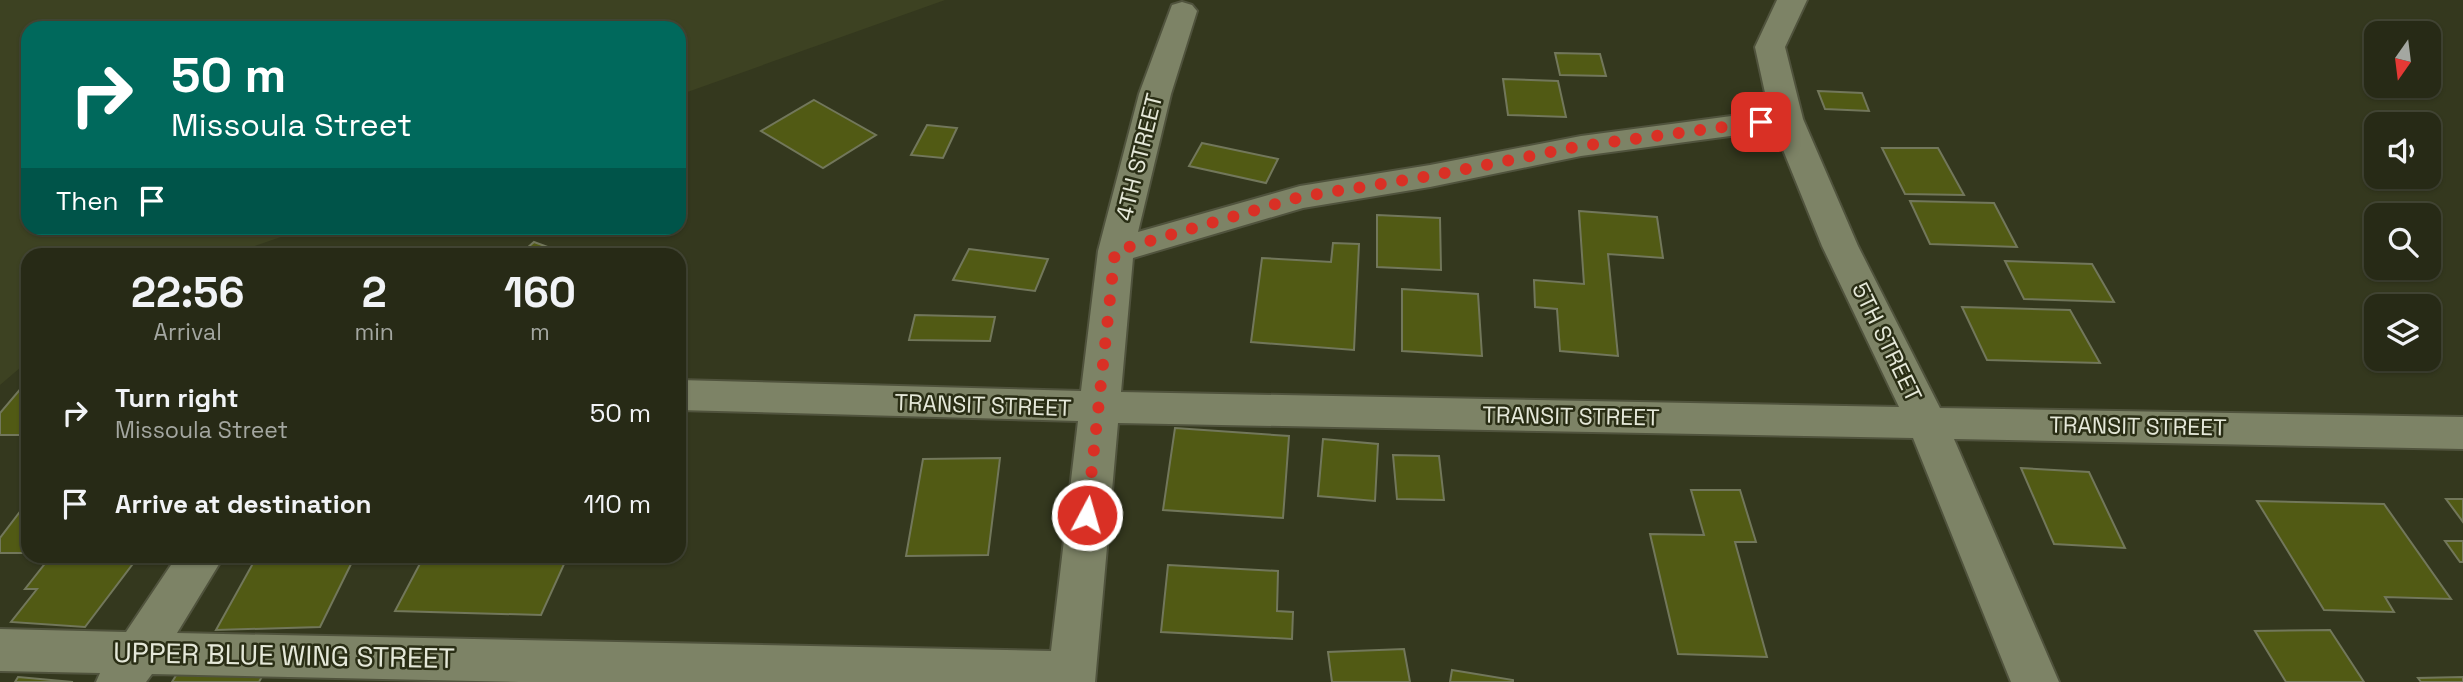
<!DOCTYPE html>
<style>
:root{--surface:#272a16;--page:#2f321f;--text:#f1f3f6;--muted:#a4a7a1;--line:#434635}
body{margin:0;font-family:"Space Grotesk",sans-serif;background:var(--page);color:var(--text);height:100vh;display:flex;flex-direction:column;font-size:26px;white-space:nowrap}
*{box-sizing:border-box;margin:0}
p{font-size:23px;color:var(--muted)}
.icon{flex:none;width:38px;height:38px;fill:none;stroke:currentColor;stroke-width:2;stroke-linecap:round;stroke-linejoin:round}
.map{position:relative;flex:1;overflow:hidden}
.sheet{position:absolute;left:21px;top:248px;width:665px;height:315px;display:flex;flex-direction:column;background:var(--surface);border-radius:21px;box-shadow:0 2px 5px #0004,0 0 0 2px var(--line)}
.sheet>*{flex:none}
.top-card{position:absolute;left:21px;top:21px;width:665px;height:214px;border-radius:21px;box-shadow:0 2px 5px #0004,0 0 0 2px var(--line);background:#00695c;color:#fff;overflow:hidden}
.needle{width:46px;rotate:194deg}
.tools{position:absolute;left:2364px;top:21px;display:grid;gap:14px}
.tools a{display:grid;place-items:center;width:77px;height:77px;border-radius:14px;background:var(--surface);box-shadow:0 2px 5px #0004,0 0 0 2px var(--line);font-size:35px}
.pin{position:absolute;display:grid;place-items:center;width:60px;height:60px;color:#fff;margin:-30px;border-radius:14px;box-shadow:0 4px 10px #0006}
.me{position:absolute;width:77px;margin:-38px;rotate:6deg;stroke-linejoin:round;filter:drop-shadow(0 0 5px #0008)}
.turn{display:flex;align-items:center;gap:24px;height:147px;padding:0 35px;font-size:32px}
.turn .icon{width:91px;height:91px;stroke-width:2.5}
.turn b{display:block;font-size:49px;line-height:60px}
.then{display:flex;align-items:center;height:66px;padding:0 35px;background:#0003;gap:14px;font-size:26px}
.eta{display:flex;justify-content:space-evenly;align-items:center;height:119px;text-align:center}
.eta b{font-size:42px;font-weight:700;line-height:49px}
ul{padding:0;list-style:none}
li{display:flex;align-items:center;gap:21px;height:91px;padding:0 35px}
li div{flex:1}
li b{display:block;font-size:26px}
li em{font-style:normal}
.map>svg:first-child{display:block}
.built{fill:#3d4222}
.building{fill:#515a14;stroke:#72775b;stroke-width:2}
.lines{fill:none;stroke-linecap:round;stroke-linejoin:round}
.minor-casing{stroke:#50533d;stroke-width:4}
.minor{fill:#7d8366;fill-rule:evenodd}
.route{stroke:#d93025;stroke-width:12;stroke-dasharray:0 21.6}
.labels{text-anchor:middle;stroke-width:5;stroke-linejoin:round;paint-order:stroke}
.street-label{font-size:23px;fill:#e5e8d9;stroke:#2a2e15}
.near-street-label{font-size:28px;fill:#e5e8d9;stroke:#2a2e15}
</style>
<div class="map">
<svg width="2463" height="682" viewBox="0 0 2463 682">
<rect width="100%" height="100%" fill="#34381e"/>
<!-- built -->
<path class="built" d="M0,0H945L679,95V28H28V228H307L229,255L28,256V361L0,385Z"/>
<!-- building -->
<g class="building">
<path d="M1555,53L1600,54L1606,76L1560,75Z"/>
<path d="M1503,79L1558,81L1566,117L1508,115Z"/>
<path d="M1818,91L1862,93L1869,111L1825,109Z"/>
<path d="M814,100L876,135L823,168L761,131Z"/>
<path d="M927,125L957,128L943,158L911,155Z"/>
<path d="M1202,143L1278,159L1266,183L1189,166Z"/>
<path d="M1882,148H1938L1964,195L1905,194Z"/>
<path d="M1910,201L1994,203L2017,247L1930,244Z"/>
<path d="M1579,211L1657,217L1663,258L1608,254L1618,356L1560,351L1557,309L1535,307L1534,280L1584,284Z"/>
<path d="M1377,215L1440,218L1441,270L1377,267Z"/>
<path d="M534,242L572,256H518Z"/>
<path d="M1333,243L1359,244L1354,350L1251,342L1262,258L1331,262Z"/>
<path d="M969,249L1048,259L1035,291L953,280Z"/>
<path d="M2005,261L2092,264L2114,302L2024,299Z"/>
<path d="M1402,289L1478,294L1482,356L1402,351Z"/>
<path d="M1962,307L2070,310L2100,363L1987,360Z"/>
<path d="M915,315L995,317L990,341L909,340Z"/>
<path d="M28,380V435H0V413Z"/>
<path d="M1175,428L1289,436L1283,518L1163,510Z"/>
<path d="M1323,439L1378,444L1375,501L1318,496Z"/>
<path d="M1393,455L1439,456L1444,500L1397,499Z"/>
<path d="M1000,458L988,555L906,556L923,459Z"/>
<path d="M2021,468L2089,472L2125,548L2054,544Z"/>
<path d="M1691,490H1740L1756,542H1735L1767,657L1678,654L1650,534L1704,535Z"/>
<path d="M2446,499H2463V522Z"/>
<path d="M2257,501L2384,504L2451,599L2385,597L2394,612L2324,610Z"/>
<path d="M22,509H28V553H0V538Z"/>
<path d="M2445,541H2463V562H2460Z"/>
<path d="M51,556H137L138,557L85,627L11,622L37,589H25Z"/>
<path d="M355,556L320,627L216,630L256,558Z"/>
<path d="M424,556H511L510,560L565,562L541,615L395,611Z"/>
<path d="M1168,565L1278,571L1277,611L1293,612L1292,639L1161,632Z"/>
<path d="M2330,630L2364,682H2286L2255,631Z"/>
<path d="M1404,649L1410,682H1332L1328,652Z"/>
<path d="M180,669L264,673L259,682H172Z"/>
<path d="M1452,670L1513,680V682H1450Z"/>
<path d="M18,677L73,682H15Z"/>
<path d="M2463,677V682H2421L2418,678Z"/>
</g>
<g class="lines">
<!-- minor casing -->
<g class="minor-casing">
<path id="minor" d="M1777,0H1807L1785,47L1803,119L1858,246L1940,408L2463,417V449L1954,439L2059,682H2011L1913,438L1118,423L1095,682H520L152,674L146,682H96L100,673L0,671V629L126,632L177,556H224L177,633L1051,651L1078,421L679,410V380L1081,391L1098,251L1139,94L1172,5L1182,2L1192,5L1197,11L1171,94L1138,232L1300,186L1430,165L1581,136L1769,111L1755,47ZM1775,130L1822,246L1899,407L1121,392L1133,258L1303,208L1430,187L1581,156Z"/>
</g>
<!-- minor -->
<use href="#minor" class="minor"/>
</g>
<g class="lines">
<!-- route -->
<path class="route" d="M1087,515L1115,251L1300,197L1430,176L1581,146L1761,122"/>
</g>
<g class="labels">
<!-- street labels -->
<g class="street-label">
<text transform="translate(1139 157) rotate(-76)" y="8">4TH STREET</text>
<text transform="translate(1887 342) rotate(64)" y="8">5TH STREET</text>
<text transform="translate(983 405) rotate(2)" y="8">TRANSIT STREET</text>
<text transform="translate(1571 416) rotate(1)" y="8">TRANSIT STREET</text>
<text transform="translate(2138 426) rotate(1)" y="8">TRANSIT STREET</text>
</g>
<!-- near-street labels -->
<g class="near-street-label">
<text transform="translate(284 655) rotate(1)" y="10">UPPER BLUE WING STREET</text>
</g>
</g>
</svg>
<div class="tools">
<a><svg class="needle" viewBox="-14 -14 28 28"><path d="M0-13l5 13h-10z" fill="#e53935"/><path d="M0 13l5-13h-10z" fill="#a4a7a1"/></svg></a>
<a><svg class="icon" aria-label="sound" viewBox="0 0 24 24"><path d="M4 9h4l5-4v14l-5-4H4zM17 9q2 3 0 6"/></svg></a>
<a><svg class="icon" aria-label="search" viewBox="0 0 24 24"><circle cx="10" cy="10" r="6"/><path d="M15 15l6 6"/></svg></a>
<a><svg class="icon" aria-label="layers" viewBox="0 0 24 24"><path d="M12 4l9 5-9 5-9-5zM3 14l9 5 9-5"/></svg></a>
</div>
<div class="pin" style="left:1761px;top:122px;background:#d93025"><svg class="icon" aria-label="arrive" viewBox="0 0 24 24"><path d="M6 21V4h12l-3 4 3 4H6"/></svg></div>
<svg class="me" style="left:1087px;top:515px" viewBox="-20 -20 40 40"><circle r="17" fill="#d93025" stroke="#fff" stroke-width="3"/><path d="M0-11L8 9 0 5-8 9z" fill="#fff"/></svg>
<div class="top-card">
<div class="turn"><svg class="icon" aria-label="right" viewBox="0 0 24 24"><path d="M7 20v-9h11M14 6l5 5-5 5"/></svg><div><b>50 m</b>Missoula Street</div></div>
<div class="then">Then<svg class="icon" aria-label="arrive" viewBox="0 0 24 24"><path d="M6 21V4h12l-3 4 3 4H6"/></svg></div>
</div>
<section class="sheet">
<div class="eta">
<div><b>22:56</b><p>Arrival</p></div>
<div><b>2</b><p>min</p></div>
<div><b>160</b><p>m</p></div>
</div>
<ul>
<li><svg class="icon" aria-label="right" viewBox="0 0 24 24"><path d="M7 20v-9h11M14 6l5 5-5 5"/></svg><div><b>Turn right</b><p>Missoula Street</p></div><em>50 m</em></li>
<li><svg class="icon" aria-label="arrive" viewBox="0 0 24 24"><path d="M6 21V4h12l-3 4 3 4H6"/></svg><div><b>Arrive at destination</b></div><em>110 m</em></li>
</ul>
</section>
</div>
